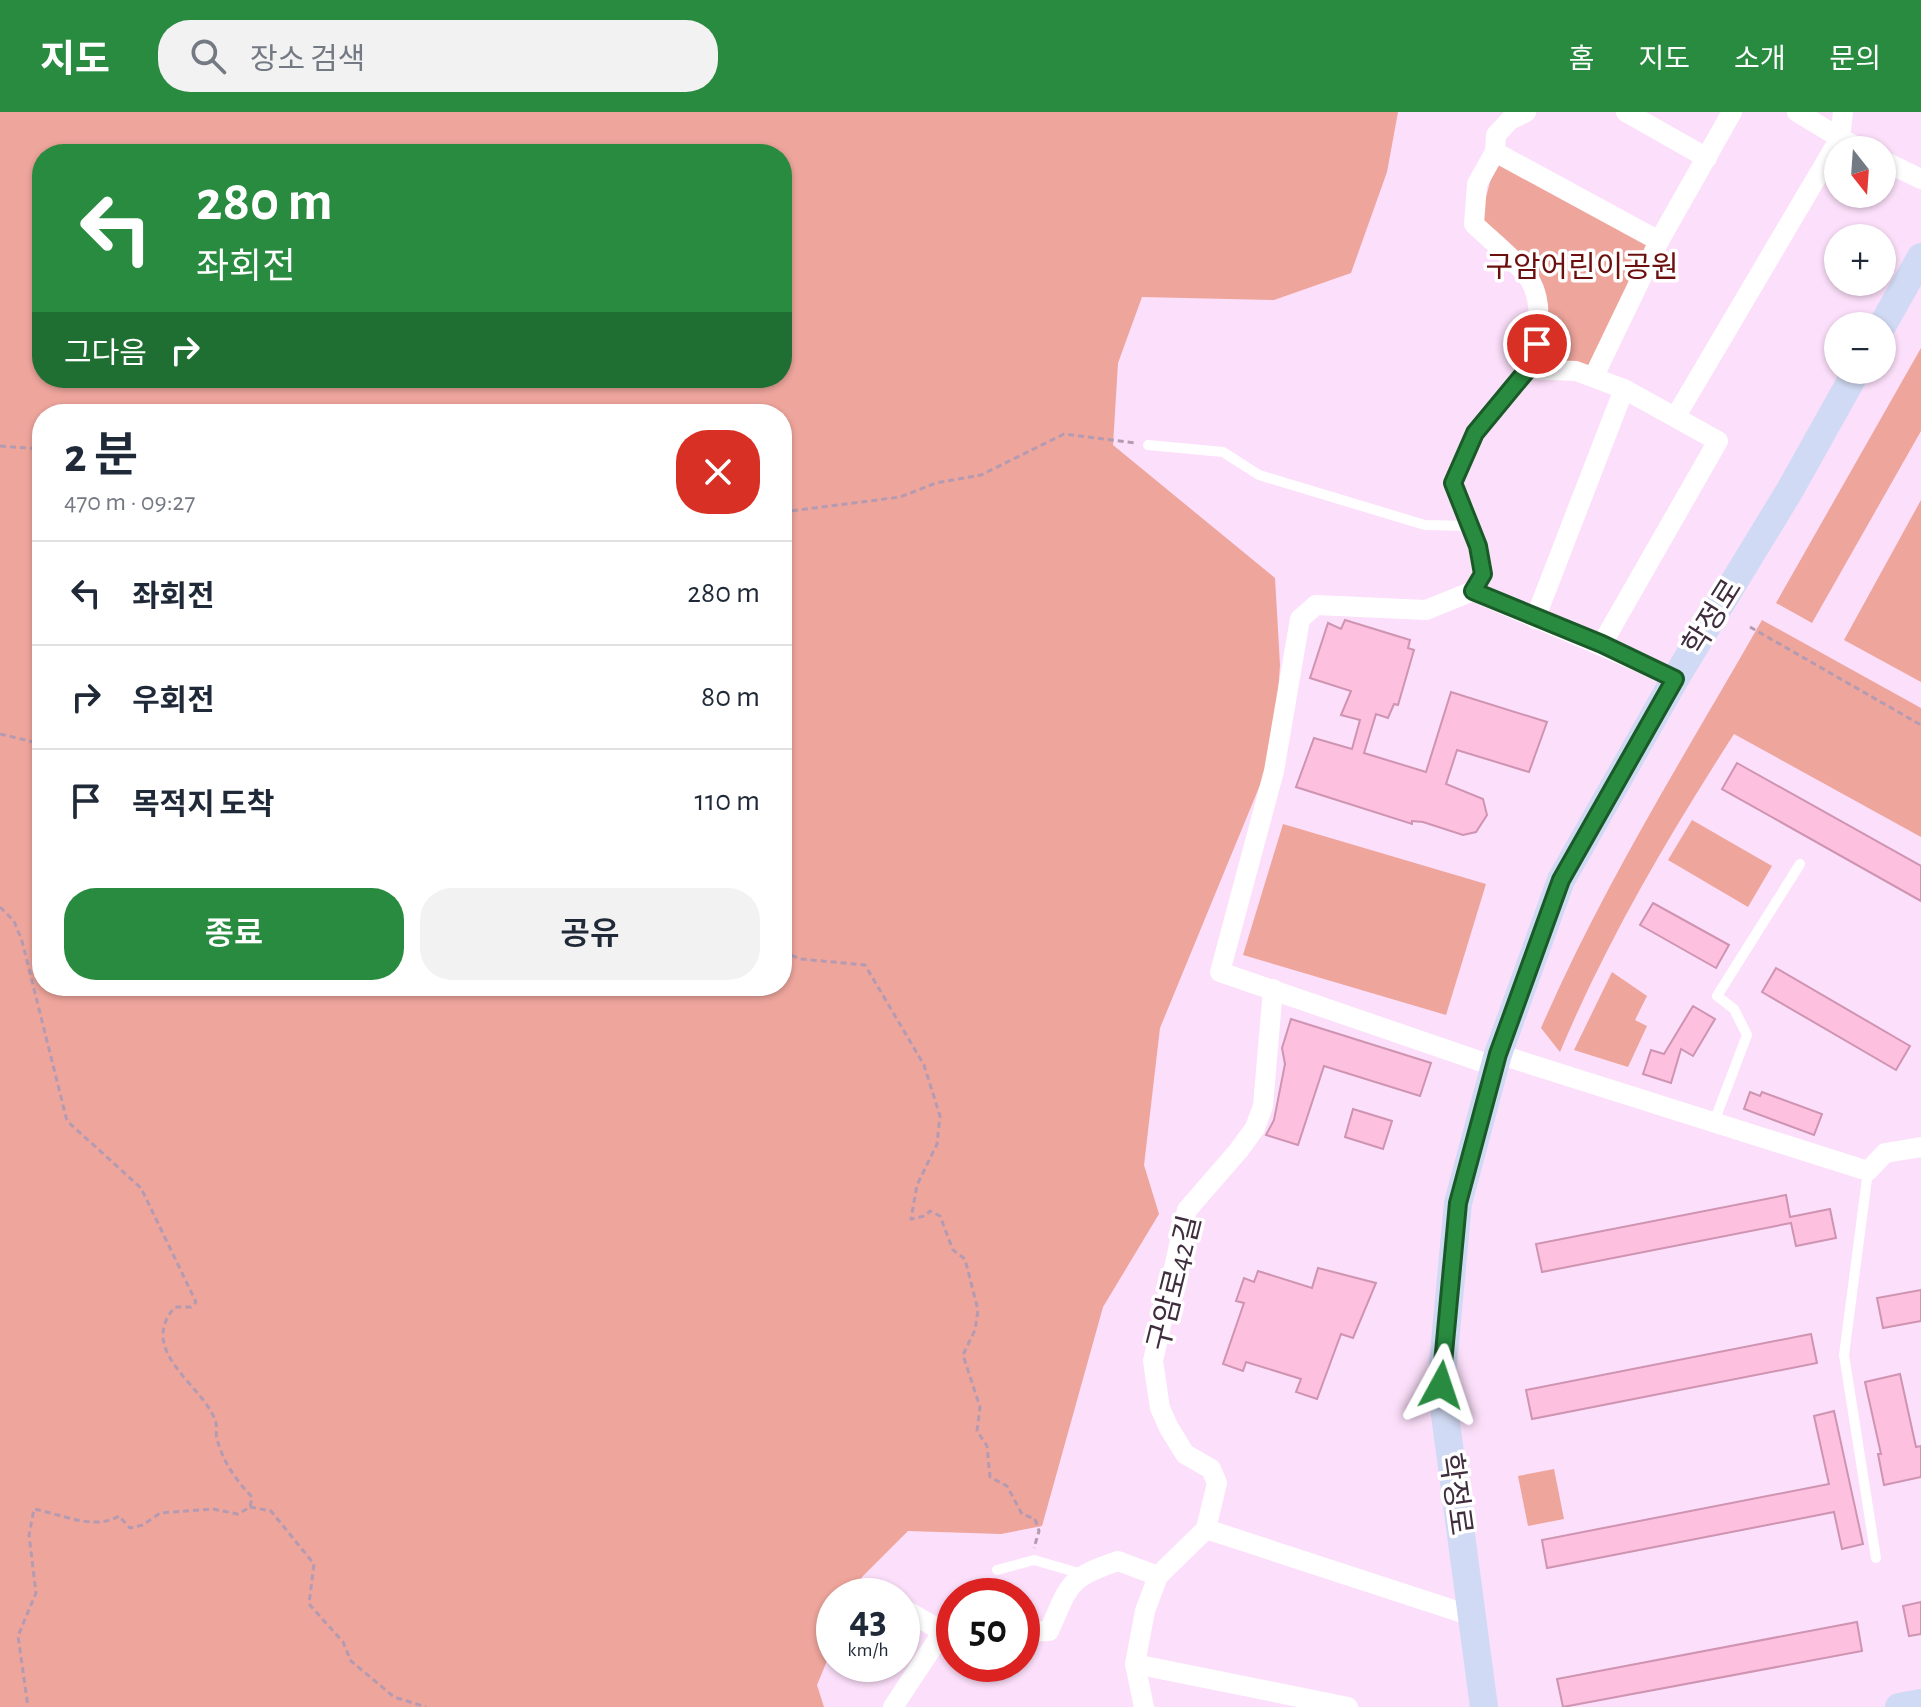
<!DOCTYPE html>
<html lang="ko">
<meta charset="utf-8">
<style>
:root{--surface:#fff;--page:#f2f2f3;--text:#1f2937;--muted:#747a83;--line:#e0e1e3;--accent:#288b3f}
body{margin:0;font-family:"Alegreya Sans","Noto Sans KR",sans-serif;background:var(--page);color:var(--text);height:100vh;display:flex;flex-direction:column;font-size:30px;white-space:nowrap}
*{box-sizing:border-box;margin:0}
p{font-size:26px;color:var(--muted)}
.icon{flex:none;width:44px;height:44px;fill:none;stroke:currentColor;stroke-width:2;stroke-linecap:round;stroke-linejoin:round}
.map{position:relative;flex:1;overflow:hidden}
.sheet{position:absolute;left:32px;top:292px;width:760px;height:592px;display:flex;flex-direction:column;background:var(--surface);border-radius:32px;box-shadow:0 2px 6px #0004}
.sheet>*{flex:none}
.guide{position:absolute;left:32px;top:32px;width:760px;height:244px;border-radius:32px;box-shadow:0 2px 6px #0004;background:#288b3f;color:#fff;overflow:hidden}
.needle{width:52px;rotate:163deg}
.fabs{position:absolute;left:1824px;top:24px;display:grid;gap:16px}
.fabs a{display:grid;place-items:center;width:72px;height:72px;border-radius:50%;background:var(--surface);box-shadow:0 2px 6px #0004;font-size:40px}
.speed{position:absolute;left:816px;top:1466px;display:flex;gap:16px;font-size:40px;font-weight:700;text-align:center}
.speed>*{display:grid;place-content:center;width:104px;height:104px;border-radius:50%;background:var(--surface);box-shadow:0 2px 6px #0004;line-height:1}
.speed small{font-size:20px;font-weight:400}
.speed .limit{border:12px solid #d22;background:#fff;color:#111}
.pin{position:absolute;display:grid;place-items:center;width:68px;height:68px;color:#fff;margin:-34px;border:4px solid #fff;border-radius:50%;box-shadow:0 2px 8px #0007}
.me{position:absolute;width:88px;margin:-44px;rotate:5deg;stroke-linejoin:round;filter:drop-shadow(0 0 6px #0008)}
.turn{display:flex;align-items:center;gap:28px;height:168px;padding:0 32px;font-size:36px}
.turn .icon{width:104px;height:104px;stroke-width:2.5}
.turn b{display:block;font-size:56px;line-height:68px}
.then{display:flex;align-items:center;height:76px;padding:0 32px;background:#0003;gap:16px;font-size:30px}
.round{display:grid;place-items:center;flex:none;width:84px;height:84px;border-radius:32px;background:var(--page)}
.overview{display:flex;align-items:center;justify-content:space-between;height:136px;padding:0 32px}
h1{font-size:48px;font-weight:600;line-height:60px}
.primary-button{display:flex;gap:16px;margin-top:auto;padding:16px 32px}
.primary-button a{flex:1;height:92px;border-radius:32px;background:var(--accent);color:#fff;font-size:32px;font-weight:600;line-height:92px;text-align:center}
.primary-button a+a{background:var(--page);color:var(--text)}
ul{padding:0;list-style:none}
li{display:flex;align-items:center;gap:24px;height:104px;padding:0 32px;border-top:2px solid var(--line)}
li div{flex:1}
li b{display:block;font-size:30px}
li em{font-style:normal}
header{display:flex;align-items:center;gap:48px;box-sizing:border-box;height:112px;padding:0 40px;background:var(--accent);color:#fff}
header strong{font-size:38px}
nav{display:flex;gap:44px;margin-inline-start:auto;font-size:28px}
.search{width:560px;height:72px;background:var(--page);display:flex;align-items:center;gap:20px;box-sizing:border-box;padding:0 28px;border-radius:32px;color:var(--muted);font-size:30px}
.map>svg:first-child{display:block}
.green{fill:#eea59c;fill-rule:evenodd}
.building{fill:#fec0df;stroke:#ce94b1;stroke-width:2}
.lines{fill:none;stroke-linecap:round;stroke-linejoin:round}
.path{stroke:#b49bb2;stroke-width:3;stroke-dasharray:6 4;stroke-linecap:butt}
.service{stroke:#fff;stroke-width:10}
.minor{stroke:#fff;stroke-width:20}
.secondary{stroke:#d1daf4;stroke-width:28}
.route-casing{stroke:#1a5a29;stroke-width:20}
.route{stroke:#288b3f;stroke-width:14}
.labels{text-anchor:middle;stroke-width:7;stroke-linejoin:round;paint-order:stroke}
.park-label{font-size:30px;fill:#6c100f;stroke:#fff}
.street-label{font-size:30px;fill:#402e3f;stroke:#fff}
</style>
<header>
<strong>지도</strong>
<div class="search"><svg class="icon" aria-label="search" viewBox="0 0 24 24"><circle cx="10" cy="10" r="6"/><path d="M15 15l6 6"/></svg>장소 검색</div>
<nav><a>홈</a><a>지도</a><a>소개</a><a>문의</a></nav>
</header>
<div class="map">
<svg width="1921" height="1595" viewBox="0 0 1921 1595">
<rect width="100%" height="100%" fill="#fcdffa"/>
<!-- green -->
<g class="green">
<path d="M0,0H1398L1387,60L1351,161L1274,188L1142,185L1118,251L1113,333L1275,466L1280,553L1274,639L1160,916L1144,1053L1159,1102L1103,1195L1042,1414L1001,1422L908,1419L862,1465L854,1484H834V1532L817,1573L824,1595H0ZM42,42H782V266H42ZM42,302H782V874H42Z"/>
<path d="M1496,48L1653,132L1590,256L1532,251L1531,171L1479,111Z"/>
<path d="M1921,236V319L1812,511L1776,491Z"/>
<path d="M1921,388V570L1844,528Z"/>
<path d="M1762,508L1921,596V725L1734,622C1668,725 1607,828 1560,940L1541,916C1603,773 1685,643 1762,508Z"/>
<path d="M1692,708L1772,754L1748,795L1668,748Z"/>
<path d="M1283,712L1486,772L1446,903L1243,843Z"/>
<path d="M1612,860L1647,884L1635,908L1647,914L1628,955L1574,938Z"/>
<path d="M1554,1357L1564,1407L1528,1414L1518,1364Z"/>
</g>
<!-- building -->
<g class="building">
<path d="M1345,508L1410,528L1408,536L1414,538L1398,593L1394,592L1388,606L1376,602L1364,641L1426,660L1451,580L1547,610L1529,660L1457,638L1446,672L1483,687L1487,703L1476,720L1463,723L1423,710L1412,709V712L1296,675L1314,626L1352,637L1360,608L1341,603L1351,579L1310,566L1328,511L1341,517Z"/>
<path d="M1737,651L1921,754V789L1722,677Z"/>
<path d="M1653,791L1729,833L1716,856L1640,813Z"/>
<path d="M1776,856L1910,934L1896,958L1762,880Z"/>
<path d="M1693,894L1715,907L1693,944L1681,937L1671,971L1643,962L1651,938L1664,942Z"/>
<path d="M1291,907L1431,951L1420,984L1324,954L1298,1033L1266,1023L1274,1008L1285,952L1282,936Z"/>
<path d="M1750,980L1760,984L1762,980L1822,1002L1814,1023L1744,997Z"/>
<path d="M1353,997L1392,1009L1383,1037L1345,1025Z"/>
<path d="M1786,1083L1790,1105L1830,1097L1836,1126L1796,1134L1791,1111L1542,1160L1536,1132Z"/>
<path d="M1318,1156L1376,1171L1353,1226L1341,1222L1317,1287L1296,1280L1301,1267L1246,1250L1243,1259L1223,1252L1244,1191L1236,1189L1244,1166L1254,1170L1258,1159L1312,1176Z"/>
<path d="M1921,1178V1209L1883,1216L1877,1186Z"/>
<path d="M1811,1222L1817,1251L1532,1307L1526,1278Z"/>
<path d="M1900,1262L1916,1335L1921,1334V1365L1884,1373L1878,1342H1881L1865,1270Z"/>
<path d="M1834,1299L1863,1432L1842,1437L1834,1400L1547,1456L1542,1428L1829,1372L1814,1304Z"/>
<path d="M1921,1490V1522L1909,1524L1903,1494Z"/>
<path d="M1857,1510L1862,1539L1563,1595L1557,1567Z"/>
</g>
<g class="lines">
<!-- path -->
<g class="path">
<path d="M0,334L42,337"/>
<path d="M782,400L900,385L936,371L981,363L1064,322L1136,331"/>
<path d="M1750,515L1921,613"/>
<path d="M0,622L42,632"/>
<path d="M0,795L14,809L22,829L67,1009L141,1076L196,1190L191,1195H175C136,1239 203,1273 215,1308C218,1314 215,1321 217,1327C223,1350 236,1368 252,1385L250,1395L238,1402L213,1397L160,1401L143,1413L130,1416L119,1404C94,1419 61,1402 34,1397L29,1423L36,1481L18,1524L28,1595"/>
<path d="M782,840L801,847L865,853L924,953L940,1004L937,1032L917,1073L911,1107L925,1104L930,1099L940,1104L953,1138L965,1147L978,1198L975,1218L963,1243L980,1295L977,1319L987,1334L990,1365L1007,1374L1022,1402L1035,1407L1039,1419L1034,1436"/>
<path d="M250,1395L271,1399L314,1452L309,1492L343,1530L351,1549L394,1585L426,1595"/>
</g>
<!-- service -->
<g class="service">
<path d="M1148,333L1223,340L1259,363L1425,413L1470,414"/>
<path d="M1714,1010L1747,923L1734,897L1717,884L1800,752"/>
<path d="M1868,1059L1844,1243L1876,1446"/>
<path d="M997,1458L1034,1448L1082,1462"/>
</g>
<!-- minor -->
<g class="minor">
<path d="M1526,0L1510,8L1496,23L1495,40L1659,129"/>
<path d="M1626,0L1707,46"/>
<path d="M1843,0L1840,26L1863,38"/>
<path d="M1495,40L1477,72L1474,112C1489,127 1521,152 1531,170C1545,196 1537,231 1528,257"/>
<path d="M1882,48L1921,67"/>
<path d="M1594,264L1659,129L1732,0"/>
<path d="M1676,304L1840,26L1797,0"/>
<path d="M1473,479L1483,462L1478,434L1453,371L1475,321L1528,257L1576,259L1624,277"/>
<path d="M1535,507L1624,277L1718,329L1602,532"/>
<path d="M1498,942L1868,1059L1885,1041L1921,1035"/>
<path d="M1494,954L1220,860L1274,659L1300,507L1316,493L1426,498L1473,479C1540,509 1608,535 1675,567"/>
<path d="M1206,1417L1217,1371L1211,1357L1185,1342L1169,1316L1160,1296L1153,1249L1187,1098L1239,1038L1255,1016L1263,994L1273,877"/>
<path d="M902,1496L954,1526"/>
<path d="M1022,1520L1049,1519C1070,1472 1067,1466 1118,1449L1158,1464L1206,1417L1472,1504"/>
<path d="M1135,1552L1348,1595"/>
<path d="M893,1595L942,1521"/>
<path d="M1144,1595L1135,1552L1145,1499L1158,1464"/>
</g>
<!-- secondary -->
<g class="secondary">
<path d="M1882,214L1921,145"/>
<path d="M1484,1595L1441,1273L1458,1091L1498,942L1561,768L1675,567L1790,378L1857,258"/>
<path d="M1899,1595L1921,1591"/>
</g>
</g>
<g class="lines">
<!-- route casing -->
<g class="route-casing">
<path id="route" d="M1441,1273L1458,1091L1498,942L1561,768L1675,567L1602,532L1473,479L1483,462L1478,434L1453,371L1475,321L1528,257L1537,232"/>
</g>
<!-- route -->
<use href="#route" class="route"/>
</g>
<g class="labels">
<!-- park labels -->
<g class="park-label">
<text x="1582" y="165">구암어린이공원</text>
</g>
<!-- street labels -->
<g class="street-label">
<text transform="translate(1712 505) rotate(-58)" y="10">학정로</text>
<text transform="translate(1174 1171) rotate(-76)" y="10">구암로42길</text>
<text transform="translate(1456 1382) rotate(82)" y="10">학정로</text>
</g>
</g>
</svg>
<div class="fabs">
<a><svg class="needle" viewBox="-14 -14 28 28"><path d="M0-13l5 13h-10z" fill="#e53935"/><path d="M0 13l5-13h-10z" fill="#747a83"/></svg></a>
<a>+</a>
<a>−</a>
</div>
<div class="speed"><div>43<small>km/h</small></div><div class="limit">50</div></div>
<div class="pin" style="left:1537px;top:232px;background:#d93025"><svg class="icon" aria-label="arrive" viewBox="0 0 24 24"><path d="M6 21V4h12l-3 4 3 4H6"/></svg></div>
<svg class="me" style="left:1441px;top:1273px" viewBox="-20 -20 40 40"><path d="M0-17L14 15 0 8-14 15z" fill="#288b3f" stroke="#fff" stroke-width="4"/></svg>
<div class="guide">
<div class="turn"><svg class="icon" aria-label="left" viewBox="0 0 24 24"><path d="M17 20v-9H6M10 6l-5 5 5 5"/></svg><div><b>280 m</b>좌회전</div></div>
<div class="then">그다음<svg class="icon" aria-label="right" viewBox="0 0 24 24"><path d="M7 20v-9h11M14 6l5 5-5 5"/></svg></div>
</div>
<section class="sheet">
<div class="overview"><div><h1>2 분</h1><p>470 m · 09:27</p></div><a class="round" style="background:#d93025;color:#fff"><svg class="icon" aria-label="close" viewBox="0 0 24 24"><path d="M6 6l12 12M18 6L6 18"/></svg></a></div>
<ul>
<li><svg class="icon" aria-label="left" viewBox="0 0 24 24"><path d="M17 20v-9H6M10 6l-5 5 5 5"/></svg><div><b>좌회전</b></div><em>280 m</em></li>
<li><svg class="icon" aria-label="right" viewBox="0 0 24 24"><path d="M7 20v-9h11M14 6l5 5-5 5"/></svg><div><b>우회전</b></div><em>80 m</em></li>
<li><svg class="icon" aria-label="arrive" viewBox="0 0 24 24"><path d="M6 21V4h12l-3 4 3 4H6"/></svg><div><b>목적지 도착</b></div><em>110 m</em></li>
</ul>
<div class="primary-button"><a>종료</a><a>공유</a></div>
</section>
</div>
